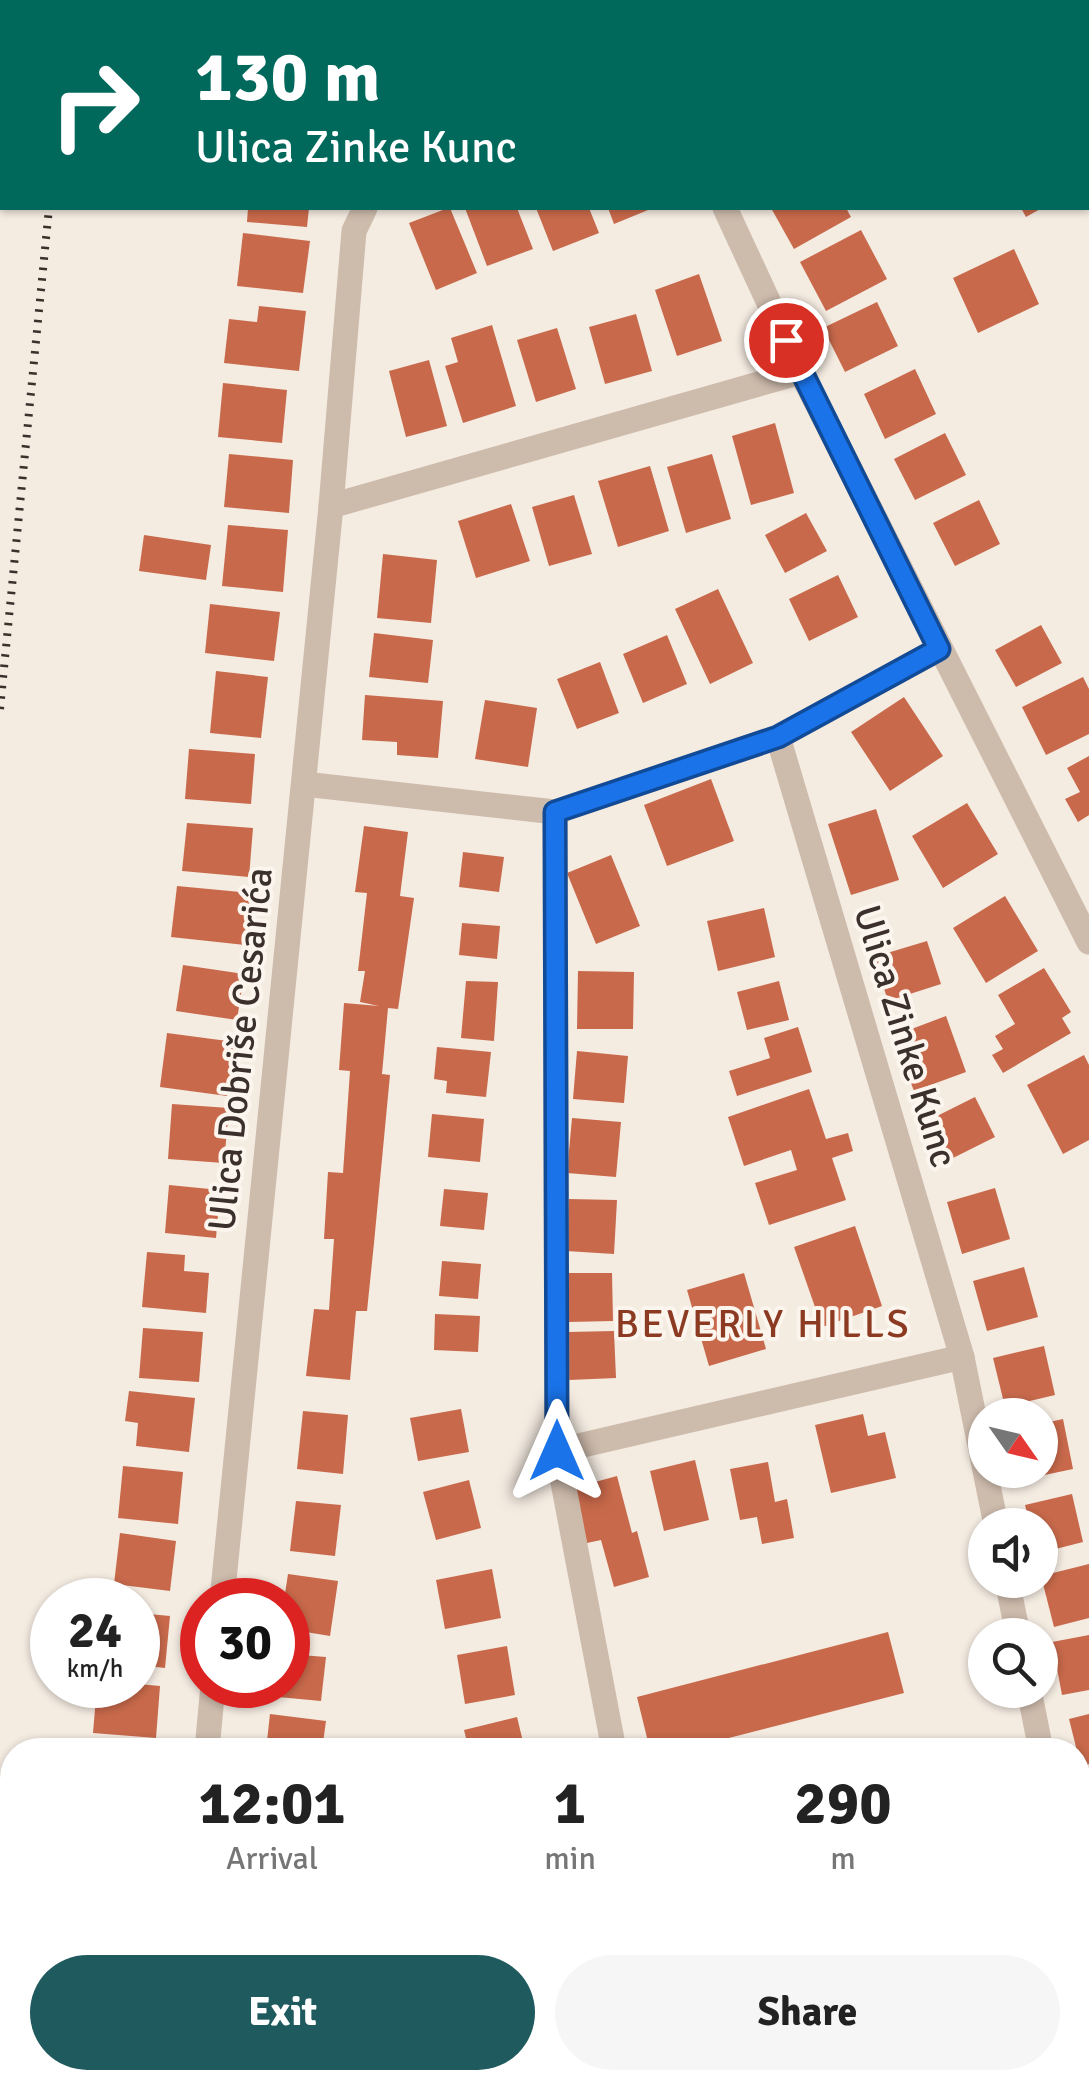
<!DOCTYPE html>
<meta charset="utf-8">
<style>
:root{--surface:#fff;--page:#f6f6f6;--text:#222;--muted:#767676;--accent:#1f5a5e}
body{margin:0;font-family:Signika,sans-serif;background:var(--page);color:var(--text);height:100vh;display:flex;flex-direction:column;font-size:38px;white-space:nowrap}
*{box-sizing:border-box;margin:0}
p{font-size:32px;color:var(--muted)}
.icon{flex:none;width:55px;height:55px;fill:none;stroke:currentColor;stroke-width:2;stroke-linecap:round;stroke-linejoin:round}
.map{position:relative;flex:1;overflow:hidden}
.details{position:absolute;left:0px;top:1738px;width:1090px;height:352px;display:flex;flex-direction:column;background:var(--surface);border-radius:40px 40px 0 0;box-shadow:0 2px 8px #0004}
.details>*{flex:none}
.hud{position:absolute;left:0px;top:0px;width:1090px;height:210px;box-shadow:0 2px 8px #0004;background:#00695c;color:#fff;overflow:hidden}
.needle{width:65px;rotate:124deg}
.controls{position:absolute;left:968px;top:1398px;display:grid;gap:20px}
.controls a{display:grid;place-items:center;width:90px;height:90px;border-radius:50%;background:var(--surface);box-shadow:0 2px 8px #0004;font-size:50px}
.speed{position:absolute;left:30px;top:1578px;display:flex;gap:20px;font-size:50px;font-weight:700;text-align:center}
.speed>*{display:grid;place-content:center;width:130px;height:130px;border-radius:50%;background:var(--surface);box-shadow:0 2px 8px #0004;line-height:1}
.speed small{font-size:25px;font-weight:400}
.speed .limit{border:15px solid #d22;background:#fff;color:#111}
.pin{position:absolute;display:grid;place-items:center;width:85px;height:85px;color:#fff;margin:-42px;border:5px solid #fff;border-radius:50%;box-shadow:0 2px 10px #0007}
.me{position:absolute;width:110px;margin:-55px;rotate:0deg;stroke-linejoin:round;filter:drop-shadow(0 0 8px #0008)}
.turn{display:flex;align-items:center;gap:35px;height:210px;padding:0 30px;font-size:45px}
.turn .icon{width:130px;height:130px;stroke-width:2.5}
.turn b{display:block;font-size:70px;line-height:85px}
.eta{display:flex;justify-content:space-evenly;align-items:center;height:170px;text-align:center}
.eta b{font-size:60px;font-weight:700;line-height:70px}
.button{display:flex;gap:20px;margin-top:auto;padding:20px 30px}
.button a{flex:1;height:115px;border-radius:60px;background:var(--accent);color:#fff;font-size:40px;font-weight:700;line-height:115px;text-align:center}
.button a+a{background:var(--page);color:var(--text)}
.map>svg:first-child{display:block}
.building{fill:#c8694b}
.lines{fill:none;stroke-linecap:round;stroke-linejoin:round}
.minor{stroke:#cdbbac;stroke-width:25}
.tertiary{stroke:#cdbbac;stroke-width:25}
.rail{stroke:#3b302b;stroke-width:8;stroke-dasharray:2.5 8;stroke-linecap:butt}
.route-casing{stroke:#114b97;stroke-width:25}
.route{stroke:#1a73e8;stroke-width:18}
.labels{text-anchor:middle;stroke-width:8;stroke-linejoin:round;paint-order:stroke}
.street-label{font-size:38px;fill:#3b302b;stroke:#fbf5ee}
.neighbourhood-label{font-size:40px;letter-spacing:2.5px;fill:#8c3b22;stroke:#fbf5ee}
</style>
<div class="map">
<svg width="1089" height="2088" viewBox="0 0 1089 2088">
<rect width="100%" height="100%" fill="#f4ebe1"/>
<!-- building -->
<g class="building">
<path d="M248,208H309L307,227L247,222Z"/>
<path d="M448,208H450L477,273L436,290L409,223Z"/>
<path d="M465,208H517L533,249L487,266Z"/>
<path d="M536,208H589L599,233L553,251Z"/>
<path d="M608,208H653L614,224Z"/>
<path d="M771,208H846L851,217L794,249Z"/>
<path d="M1021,208H1042L1026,217Z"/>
<path d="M861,230L887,279L826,311L800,262Z"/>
<path d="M243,233L310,241L303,293L237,286Z"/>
<path d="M1014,249L1039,304L978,333L953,278Z"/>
<path d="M699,274L722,341L677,356L655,290Z"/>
<path d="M877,302L898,346L845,372L823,328Z"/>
<path d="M259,306L306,311L299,371L224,363L229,319L257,322Z"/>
<path d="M636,314L652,371L605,384L589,327Z"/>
<path d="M492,325L516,406L463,423L445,366L458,362L451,338Z"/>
<path d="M557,328L576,389L536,402L517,340Z"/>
<path d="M429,360L447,426L406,437L389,371Z"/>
<path d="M915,369L936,414L885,439L864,394Z"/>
<path d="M223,383L287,390L282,443L218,437Z"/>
<path d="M775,423L794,493L751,505L732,436Z"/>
<path d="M945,433L966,475L915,500L894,459Z"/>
<path d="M229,454L293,460L289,513L224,507Z"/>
<path d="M712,454L731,519L686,533L667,467Z"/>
<path d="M650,466L669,531L618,547L598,481Z"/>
<path d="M574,495L592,554L549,566L532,507Z"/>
<path d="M979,500L1000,544L955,566L933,523Z"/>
<path d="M511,504L530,561L476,578L458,521Z"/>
<path d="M806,513L827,551L785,573L765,535Z"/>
<path d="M228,525L288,530L283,592L222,586Z"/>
<path d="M144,535L211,545L206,580L139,571Z"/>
<path d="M383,554L437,560L431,623L377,618Z"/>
<path d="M838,575L858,617L809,641L789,599Z"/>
<path d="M718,589L753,663L710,684L675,609Z"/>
<path d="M210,604L280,612L274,661L205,653Z"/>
<path d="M1041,625L1062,663L1016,687L995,650Z"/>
<path d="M374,633L433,640L428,683L369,677Z"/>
<path d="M667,635L687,684L643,703L623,654Z"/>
<path d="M600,662L619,713L577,729L557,679Z"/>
<path d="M216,671L268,677L261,738L210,733Z"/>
<path d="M1083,677L1089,689V734L1046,755L1022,707Z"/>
<path d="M365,695L443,701L438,758L397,755V742L362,740Z"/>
<path d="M904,697L943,756L890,791L851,732Z"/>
<path d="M485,700L537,708L528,767L475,759Z"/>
<path d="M189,749L255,754L251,804L185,799Z"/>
<path d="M1089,756V815L1078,822L1065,799L1080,792L1067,768Z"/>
<path d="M711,779L734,841L667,866L644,805Z"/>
<path d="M967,803L998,854L943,888L912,836Z"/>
<path d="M876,809L899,880L851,895L828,824Z"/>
<path d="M187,823L253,828L249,877L182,871Z"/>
<path d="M364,826L408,832L400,896L414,898L398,1009L388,1008L382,1074L390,1075L374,1243L367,1311H356L350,1380L306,1376L314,1309L329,1310L334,1239H324L328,1172L343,1173L350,1071L339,1070L344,1003L379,1006L360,1002L365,971H358L367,893L355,892Z"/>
<path d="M463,852L504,857L499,892L459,887Z"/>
<path d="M611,855L640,926L596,944L567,873Z"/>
<path d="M177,886L251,893L245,945L171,937Z"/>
<path d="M1005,896L1038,951L986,983L953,928Z"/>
<path d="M764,908L775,957L718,971L707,921Z"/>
<path d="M462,923L500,926L497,959L459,955Z"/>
<path d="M927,941L941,984L888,1001L874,957Z"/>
<path d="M183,965L244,974L237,1020L176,1011Z"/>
<path d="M1044,968L1071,1012L1062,1018L1071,1033L1003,1073L992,1055L1003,1049L995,1036L1015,1024L998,995Z"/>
<path d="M578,971L634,972L633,1029H577Z"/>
<path d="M466,981L498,982L494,1041L461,1038Z"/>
<path d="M779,981L789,1020L747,1030L737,992Z"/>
<path d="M946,1016L966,1072L914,1091L893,1036Z"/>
<path d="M798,1027L812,1072L737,1096L729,1071L770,1058L764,1038Z"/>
<path d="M167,1033L235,1042L227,1096L160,1087Z"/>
<path d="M437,1047L491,1052L486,1097L446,1093L447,1081L434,1079Z"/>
<path d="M577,1051L628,1056L624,1103L573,1099Z"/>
<path d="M1084,1055L1089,1065V1140L1063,1154L1027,1085Z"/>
<path d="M809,1089L826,1139L848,1133L853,1151L832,1158L846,1200L769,1225L755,1183L797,1170L791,1150L744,1166L728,1117Z"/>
<path d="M975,1097L995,1137L941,1164L921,1124Z"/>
<path d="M172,1104L229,1108L224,1163L168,1159Z"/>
<path d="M432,1114L484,1119L480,1162L428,1157Z"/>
<path d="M572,1118L621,1122L616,1177L567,1173Z"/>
<path d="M169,1185L220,1190L216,1238L165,1233Z"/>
<path d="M995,1188L1010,1239L962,1254L947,1202Z"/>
<path d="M444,1189L488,1193L484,1230L440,1226Z"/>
<path d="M569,1199L617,1200L614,1254L566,1251Z"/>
<path d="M855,1226L882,1306L822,1327L794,1247Z"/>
<path d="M147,1252L185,1255L184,1271L209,1273L206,1313L142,1307Z"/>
<path d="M442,1261L481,1264L478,1299L439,1296Z"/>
<path d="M1024,1267L1038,1317L987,1331L973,1281Z"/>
<path d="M567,1273H612L613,1321L568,1322Z"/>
<path d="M744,1273L766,1349L709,1366L687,1290Z"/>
<path d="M435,1314L480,1316L478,1352L434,1350Z"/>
<path d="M143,1328L203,1332L199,1382L139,1378Z"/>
<path d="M614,1331L616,1378L569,1380L568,1332Z"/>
<path d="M1044,1346L1055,1395L1005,1407L993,1358Z"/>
<path d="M129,1391L195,1398L189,1452L136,1446L138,1423L125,1421Z"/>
<path d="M461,1409L469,1452L418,1461L410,1418Z"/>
<path d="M303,1411L348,1415L343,1474L297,1469Z"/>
<path d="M863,1414L868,1436L885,1432L896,1478L831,1493L815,1425Z"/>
<path d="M1063,1419L1073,1469L1016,1481L1014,1470H1040V1424Z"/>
<path d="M695,1460L709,1520L664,1531L650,1471Z"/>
<path d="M768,1462L775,1502L787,1499L794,1538L762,1544L757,1517L740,1520L730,1469Z"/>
<path d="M123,1466L183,1472L178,1524L118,1518Z"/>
<path d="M617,1476L632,1533L637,1531L649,1577L614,1587L601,1540L587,1543L573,1488Z"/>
<path d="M469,1480L481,1528L436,1540L423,1492Z"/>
<path d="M1072,1494L1083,1542L1040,1553V1525H1030L1025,1505Z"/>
<path d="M296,1501L341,1505L335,1556L290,1551Z"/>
<path d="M120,1533L176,1541L170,1591L114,1584Z"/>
<path d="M1089,1564V1618L1054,1627L1041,1576Z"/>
<path d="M492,1569L501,1618L445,1629L436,1580Z"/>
<path d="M288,1574L338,1581L330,1636L288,1629V1600H284Z"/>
<path d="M138,1613L170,1616L165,1668L138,1665Z"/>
<path d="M888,1632L904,1693L717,1741L720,1750H650L637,1697Z"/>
<path d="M1089,1635V1690L1062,1695L1052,1642Z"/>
<path d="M507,1646L515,1695L465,1704L457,1655Z"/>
<path d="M288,1654L326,1657L321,1701L267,1696L269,1685H288Z"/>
<path d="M138,1684L160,1686L156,1738L93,1733L97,1685Z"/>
<path d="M270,1714L326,1721L322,1750H266Z"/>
<path d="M1089,1714V1764L1081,1767L1069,1719Z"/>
<path d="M517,1717L525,1750H469L464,1730Z"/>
<path d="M1089,1994V2043L1078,2046V1996Z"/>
<path d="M86,2078H124L123,2088H85Z"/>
<path d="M798,2078H851L854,2088H801Z"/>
<path d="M881,2078H934L937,2088H883Z"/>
</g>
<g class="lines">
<!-- minor -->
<g class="minor">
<path d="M725,208L801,372L1089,942"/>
<path d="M331,506L801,372"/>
<path d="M778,737L962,1357L996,1525"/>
<path d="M304,784L555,812L778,737L939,649"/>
<path d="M555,812L557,1451L614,1750"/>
<path d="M557,1451L962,1357"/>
<path d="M1007,1580L1018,1635"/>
<path d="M222,1600L331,506L354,231L365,208"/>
<path d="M1029,1690L1041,1750"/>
<path d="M207,1750L213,1685"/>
</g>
<!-- tertiary -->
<g class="tertiary">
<path d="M1078,1949L1089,1946"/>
<path d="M173,2081L262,2088"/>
<path d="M503,2088L558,2078"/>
</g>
<!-- rail -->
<g class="rail">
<path d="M69,2V0"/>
<path d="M0,709L49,208"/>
</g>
</g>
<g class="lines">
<!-- route casing -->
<g class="route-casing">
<path id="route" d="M557,1451L555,812L778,737L939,649L786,340"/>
</g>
<!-- route -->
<use href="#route" class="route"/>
</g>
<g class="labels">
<!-- street labels -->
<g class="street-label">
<text transform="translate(906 1036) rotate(73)" y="13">Ulica Zinke Kunc</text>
<text transform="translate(240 1049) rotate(-84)" y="13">Ulica Dobriše Cesarića</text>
</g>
<!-- neighbourhood labels -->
<g class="neighbourhood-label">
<text x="763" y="1337">BEVERLY HILLS</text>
</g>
</g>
</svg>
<div class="controls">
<a><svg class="needle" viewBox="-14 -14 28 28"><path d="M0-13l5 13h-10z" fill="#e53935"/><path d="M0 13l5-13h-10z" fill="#767676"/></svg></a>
<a><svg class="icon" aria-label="sound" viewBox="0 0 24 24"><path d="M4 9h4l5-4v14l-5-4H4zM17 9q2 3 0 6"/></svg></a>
<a><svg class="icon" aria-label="search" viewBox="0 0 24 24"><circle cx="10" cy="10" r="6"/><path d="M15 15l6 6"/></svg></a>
</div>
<div class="speed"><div>24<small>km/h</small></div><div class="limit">30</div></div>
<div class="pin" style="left:786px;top:340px;background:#d93025"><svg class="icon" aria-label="arrive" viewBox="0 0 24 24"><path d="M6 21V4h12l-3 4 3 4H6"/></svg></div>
<svg class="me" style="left:557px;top:1451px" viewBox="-20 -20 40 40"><path d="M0-17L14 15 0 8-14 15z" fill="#1a73e8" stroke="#fff" stroke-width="4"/></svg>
<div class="hud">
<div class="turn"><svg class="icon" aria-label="right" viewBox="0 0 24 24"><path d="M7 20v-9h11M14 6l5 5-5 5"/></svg><div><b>130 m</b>Ulica Zinke Kunc</div></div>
</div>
<section class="details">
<div class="eta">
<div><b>12:01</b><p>Arrival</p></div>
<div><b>1</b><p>min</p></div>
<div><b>290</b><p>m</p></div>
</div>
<div class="button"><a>Exit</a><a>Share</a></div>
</section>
</div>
